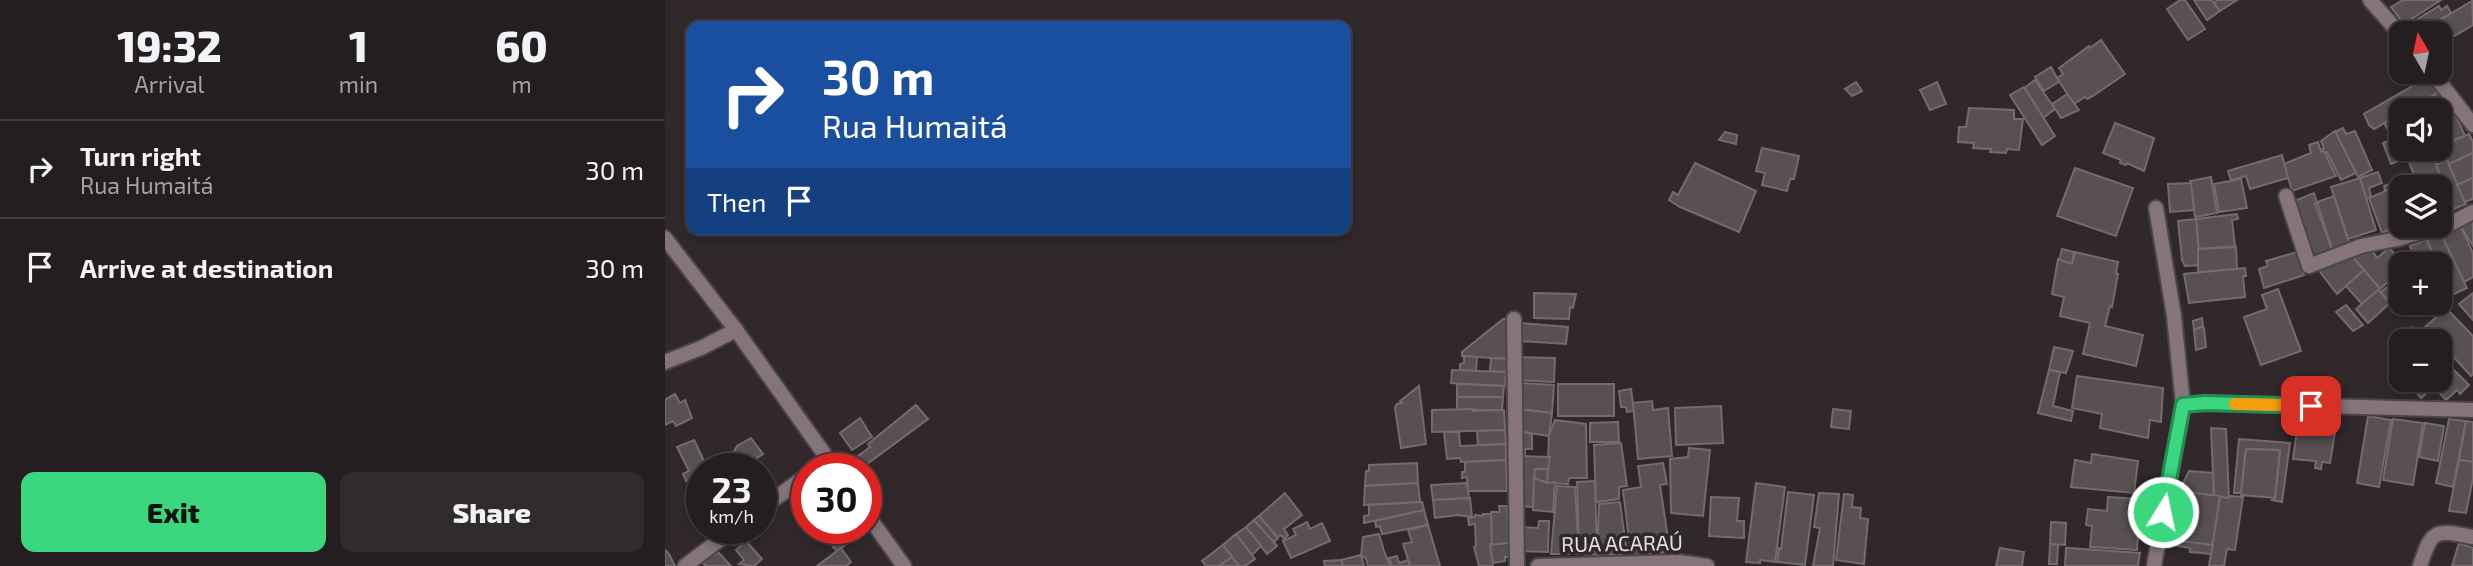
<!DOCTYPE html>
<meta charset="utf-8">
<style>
:root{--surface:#241e20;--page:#302b2d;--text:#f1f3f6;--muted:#a3a2a5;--line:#413c3e;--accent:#3bd77f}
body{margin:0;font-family:"Exo 2",sans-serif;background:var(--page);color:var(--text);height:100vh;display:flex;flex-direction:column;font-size:26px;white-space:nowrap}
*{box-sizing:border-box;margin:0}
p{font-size:23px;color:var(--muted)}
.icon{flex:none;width:38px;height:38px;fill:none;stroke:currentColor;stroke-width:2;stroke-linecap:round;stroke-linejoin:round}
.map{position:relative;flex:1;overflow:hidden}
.panel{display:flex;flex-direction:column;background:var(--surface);width:665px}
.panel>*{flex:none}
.top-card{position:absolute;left:21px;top:21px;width:665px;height:214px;border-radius:14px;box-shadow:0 4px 10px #0003,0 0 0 2px var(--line);background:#1a4fa0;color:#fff;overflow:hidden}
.needle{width:46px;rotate:351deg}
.fabs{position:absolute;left:1724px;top:21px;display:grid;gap:14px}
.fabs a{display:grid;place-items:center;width:63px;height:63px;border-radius:14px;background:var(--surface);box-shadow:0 4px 10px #0003,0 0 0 2px var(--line);font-size:35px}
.speed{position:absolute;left:21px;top:453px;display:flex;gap:14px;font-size:35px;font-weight:700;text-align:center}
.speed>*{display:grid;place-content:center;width:91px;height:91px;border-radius:50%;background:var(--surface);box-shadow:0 4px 10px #0003,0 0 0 2px var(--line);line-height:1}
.speed small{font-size:18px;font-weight:400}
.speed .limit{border:10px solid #d22;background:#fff;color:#111}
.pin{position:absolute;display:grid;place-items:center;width:60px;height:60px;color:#fff;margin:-30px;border-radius:14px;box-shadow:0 4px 10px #0006}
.me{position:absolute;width:77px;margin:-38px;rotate:10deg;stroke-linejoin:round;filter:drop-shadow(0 0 5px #0008)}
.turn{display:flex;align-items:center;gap:24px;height:147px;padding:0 21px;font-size:32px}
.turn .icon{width:91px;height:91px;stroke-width:2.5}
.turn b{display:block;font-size:49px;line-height:60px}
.then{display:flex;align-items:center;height:66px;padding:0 21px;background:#0003;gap:14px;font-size:26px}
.eta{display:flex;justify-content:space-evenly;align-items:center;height:119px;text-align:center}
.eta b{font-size:42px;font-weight:800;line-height:49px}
.action{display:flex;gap:14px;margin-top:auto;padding:14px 21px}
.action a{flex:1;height:80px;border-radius:14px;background:var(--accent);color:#111;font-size:28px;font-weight:800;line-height:80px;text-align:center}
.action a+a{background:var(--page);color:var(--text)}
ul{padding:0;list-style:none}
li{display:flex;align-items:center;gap:21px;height:98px;padding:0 21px;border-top:2px solid var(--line)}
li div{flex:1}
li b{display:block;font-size:26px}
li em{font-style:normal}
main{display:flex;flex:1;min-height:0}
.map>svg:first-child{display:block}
.building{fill:#585052;stroke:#746b6d;stroke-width:2}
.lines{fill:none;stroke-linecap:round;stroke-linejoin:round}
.lane-casing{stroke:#4c4547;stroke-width:18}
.street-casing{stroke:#4c4547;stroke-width:18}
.lane{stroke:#857478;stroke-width:14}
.street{stroke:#857478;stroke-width:14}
.route-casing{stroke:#268c53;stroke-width:18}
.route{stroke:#3bd77f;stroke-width:12}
.slow{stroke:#f59e0b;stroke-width:12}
.labels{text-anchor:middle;stroke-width:7;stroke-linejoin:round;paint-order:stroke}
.street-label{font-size:21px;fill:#e2ddde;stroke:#30282a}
</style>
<main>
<section class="panel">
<div class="eta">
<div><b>19:32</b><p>Arrival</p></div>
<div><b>1</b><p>min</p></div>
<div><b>60</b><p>m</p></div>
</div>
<ul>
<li><svg class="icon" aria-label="right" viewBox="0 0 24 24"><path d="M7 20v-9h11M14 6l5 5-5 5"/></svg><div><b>Turn right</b><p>Rua Humaitá</p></div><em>30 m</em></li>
<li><svg class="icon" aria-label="arrive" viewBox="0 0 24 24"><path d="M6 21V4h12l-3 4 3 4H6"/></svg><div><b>Arrive at destination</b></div><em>30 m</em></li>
</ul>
<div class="action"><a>Exit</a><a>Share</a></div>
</section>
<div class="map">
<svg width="1808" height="566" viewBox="0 0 1808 566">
<rect width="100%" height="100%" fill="#30282a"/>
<!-- building -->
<g class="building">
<path d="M1515,0H1520L1540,29L1523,40L1502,9Z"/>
<path d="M1529,0H1547L1555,11L1542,20Z"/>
<path d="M1552,0H1572L1555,11L1549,3Z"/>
<path d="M1738,0H1776L1739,24L1726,7Z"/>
<path d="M1807,1L1808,25L1774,45V33H1753Z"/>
<path d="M1774,6L1776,10L1782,6L1786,13L1752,33L1746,23Z"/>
<path d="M1436,40L1460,74L1428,96L1422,99L1420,97L1409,104L1392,78L1398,74L1394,68L1424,46L1425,48Z"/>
<path d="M1386,67L1394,82L1379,91L1370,77Z"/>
<path d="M1763,77L1772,93L1742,110H1736V114L1709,129L1704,125L1699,114Z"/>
<path d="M1370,80L1390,109L1378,118L1359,88Z"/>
<path d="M1191,82L1197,91L1187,96L1180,89Z"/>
<path d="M1272,82L1281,104L1265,110L1255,90Z"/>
<path d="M1359,87L1390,136L1377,145L1345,95Z"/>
<path d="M1774,92L1788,115L1774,120V110H1742Z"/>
<path d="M1402,94L1414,110L1396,118L1387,104Z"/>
<path d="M1304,108L1349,110V119H1358L1354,150L1342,149L1341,153L1325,152L1326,149L1308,148L1309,143L1293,142L1294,127H1301Z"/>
<path d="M1736,114V132L1727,137L1719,123Z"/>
<path d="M1790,114L1800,136L1774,145V120Z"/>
<path d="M1450,123L1489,138L1479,171L1462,163L1461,165L1455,163L1456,160L1438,153Z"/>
<path d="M1678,128L1681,134L1690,131L1707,170L1693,177L1670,132Z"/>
<path d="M1670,131L1691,173L1676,180L1662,152L1660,153L1657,149L1659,148L1656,141Z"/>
<path d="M1060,132L1072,135L1071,144L1054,140Z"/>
<path d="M1804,134L1808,142V153L1784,164L1776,146Z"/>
<path d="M1736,136V149H1764L1726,164L1718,143Z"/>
<path d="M1653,142L1656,152L1659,151L1671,176L1627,191L1619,164L1646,153L1644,145Z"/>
<path d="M1097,148L1134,156L1129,179H1125L1122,191L1097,185L1100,173L1091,171Z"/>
<path d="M1765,150L1789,209L1775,214L1774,187H1754L1743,160Z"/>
<path d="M1779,152L1782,160L1771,165L1768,157Z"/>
<path d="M1808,153V178L1792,185L1784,164Z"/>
<path d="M1617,155L1623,178L1585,189L1581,176L1566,180L1563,171Z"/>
<path d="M1782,160L1801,204L1789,209L1771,165Z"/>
<path d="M1030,163L1091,191L1074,232L1015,207L1004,200L1008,192L1013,195Z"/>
<path d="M1410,168L1468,188L1451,236L1392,216Z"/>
<path d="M1713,172L1717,183L1704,188L1706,196L1701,199L1695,178Z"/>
<path d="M1749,175L1754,187H1736V219L1725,189L1720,191L1719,186Z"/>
<path d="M1546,177L1552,213L1530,217L1525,181Z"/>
<path d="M1695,178L1711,230L1683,239L1666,187Z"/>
<path d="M1808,178V199L1800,202L1792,185Z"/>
<path d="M1576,179L1582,208L1554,212L1549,184Z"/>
<path d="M1526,183L1529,210L1505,212L1503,184Z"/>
<path d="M1725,189L1736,219V225L1717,233L1704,198Z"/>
<path d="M1649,193L1652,203L1650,204L1668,252L1647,259L1629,201Z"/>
<path d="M1669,196L1684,243L1667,249L1652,202Z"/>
<path d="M1572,214L1573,219L1567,220L1570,246L1533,249L1531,219Z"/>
<path d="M1531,219L1535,265L1520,266L1517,260L1513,221Z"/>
<path d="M1808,220V246L1796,227Z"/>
<path d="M1795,225L1808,253V277L1799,282L1776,234Z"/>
<path d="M1776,234L1802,288L1787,295L1762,241Z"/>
<path d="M1761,240L1762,241L1773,264H1753L1745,246Z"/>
<path d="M1571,247L1572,269L1533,272V249Z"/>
<path d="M1724,248L1740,264H1736V270L1715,289L1686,256L1706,249L1712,258Z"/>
<path d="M1397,249L1409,252L1407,264L1394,261Z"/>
<path d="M1410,252L1453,262L1451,273L1453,274L1447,307L1445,306L1440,326L1478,335L1471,366L1418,354L1425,323L1395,316L1399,297L1387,294L1393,259L1407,264Z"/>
<path d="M1632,252L1639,275L1599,288L1594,269L1603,266L1601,261Z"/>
<path d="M1685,254L1699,270L1672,294L1652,268Z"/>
<path d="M1580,268L1581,276H1578L1580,297L1524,303L1519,274Z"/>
<path d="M1699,270L1715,289L1697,304L1681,286Z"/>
<path d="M1733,278L1736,281V303H1749L1735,315L1716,292Z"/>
<path d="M1613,289L1636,351L1596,365L1579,317L1602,309L1597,295Z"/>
<path d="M1713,290L1725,303L1703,323L1691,309Z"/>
<path d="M869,293L911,294L908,308L905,307L904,319L869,318Z"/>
<path d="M1808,293V320L1794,304Z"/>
<path d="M1681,305L1698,325L1688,331L1671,312Z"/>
<path d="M1781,308L1808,336V374L1806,376L1774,341L1759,328Z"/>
<path d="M1537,318L1538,326L1529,330L1528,321Z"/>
<path d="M838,319H840L843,326V359L797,356V352Z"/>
<path d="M856,323L903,327L901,344L855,341Z"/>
<path d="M1536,327L1539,328L1541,347L1531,350L1529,330Z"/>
<path d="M1747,327L1761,341H1736V347L1729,352L1733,357L1736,355V373L1723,356L1728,352L1723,347Z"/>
<path d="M1389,347L1408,351L1401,373L1384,370Z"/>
<path d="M1774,355L1804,385L1795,394L1792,390L1781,400L1769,387L1756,398L1742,380H1774Z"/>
<path d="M799,356L812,357L811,371L795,370V364L799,363Z"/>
<path d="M853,357L890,358L889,382L852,380Z"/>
<path d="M826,358L842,359L841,372L825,371Z"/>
<path d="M787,370L841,372L840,386L786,383Z"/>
<path d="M1384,370L1395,372L1388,406L1408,411L1406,421L1373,413Z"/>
<path d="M1412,376L1498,388L1496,422L1485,420L1483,438L1435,428L1437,414L1407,408Z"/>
<path d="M854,383L889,385L887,413L853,409Z"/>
<path d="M792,384L839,386L838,397H792Z"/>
<rect x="893" y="384" width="56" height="32"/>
<path d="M754,386L761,444L736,448L730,408L732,404L737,403L735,401Z"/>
<path d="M966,389L969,411L962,412L961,407H956L954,391Z"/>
<path d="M10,394L15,403L20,400L27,418L11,426L8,421L0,425V400Z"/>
<path d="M792,397H838L837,410H792Z"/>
<path d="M987,401L988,410L1003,408L1007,456L973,459L968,403Z"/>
<path d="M251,405L263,419L195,469L188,460L205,447L203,444Z"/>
<path d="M1056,406L1058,443L1011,445L1010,408Z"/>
<path d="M808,409V411L839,410L840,430L767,432V410Z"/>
<path d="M853,409L887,413L884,436L853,431Z"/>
<path d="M1168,409L1186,411L1184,429L1166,427Z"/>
<path d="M1629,411L1673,415L1665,463L1657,462L1656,469L1650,468L1651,461L1628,459L1632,430L1626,429Z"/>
<path d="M1703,416L1726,420L1714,487L1692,483Z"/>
<path d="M195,418L207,437L187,450L175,433Z"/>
<path d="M1728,419L1758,423L1748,485L1718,480Z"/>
<path d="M1784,419L1801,421L1788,487L1771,483Z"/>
<path d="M890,420L921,424L922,478H904L903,484L882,483L884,436Z"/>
<path d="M1801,421L1808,422V462L1794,460Z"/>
<path d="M953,422L954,442H925V423Z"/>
<path d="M1760,423L1779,426L1773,461L1754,457Z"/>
<path d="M1546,428L1561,429L1564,498L1549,496Z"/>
<path d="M840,430L841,444L813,445L812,431Z"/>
<path d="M853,431L867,434V449H860V456H854Z"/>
<path d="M779,432H794L795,446L841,444V460L796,462L795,458L782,459Z"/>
<path d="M86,438L98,454L80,466L68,453L72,446Z"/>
<path d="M1574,439L1625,443L1617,502L1607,500L1610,498L1615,450L1581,449L1576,493H1569Z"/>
<path d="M29,440L43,469H37V474L21,481L18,474L24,471L12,447Z"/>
<path d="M956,443L962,486L954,487V499L931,502L929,445Z"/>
<path d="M1024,448L1045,450L1038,516L1006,513L1005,459L1023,457Z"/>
<path d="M1581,449L1615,450L1610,498L1576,495Z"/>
<path d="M1427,454L1473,461L1469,493L1406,487L1410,460L1426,463Z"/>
<path d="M854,456L885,457L883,469H870L868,507L853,506Z"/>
<path d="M841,460L842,491H803L802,477L797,478V472H800V462Z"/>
<path d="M1794,460L1808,462V478L1801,513L1784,511Z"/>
<path d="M752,463L753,483L700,486L701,471H704V465Z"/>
<path d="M998,463L1002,484L995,485L1005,552L966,556L958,490L976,487L973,466Z"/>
<path d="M870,469H883L882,483L869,478Z"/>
<path d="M1524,471L1548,473L1549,496L1514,491Z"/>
<path d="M869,478L882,483L890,482L888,512L868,510Z"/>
<path d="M930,481L932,555L914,554L912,482Z"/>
<path d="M753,483L755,502L699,505L700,486Z"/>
<path d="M802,483L804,498L768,500L766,485Z"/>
<path d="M1091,483L1120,487L1110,562L1095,560V563L1081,562Z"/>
<path d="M892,486L910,487L914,554H886Z"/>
<path d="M142,487V519L140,521L124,499Z"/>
<path d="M1511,491L1555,496L1548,545L1504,540Z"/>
<path d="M1123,492L1149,495L1140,565L1112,562L1114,548L1116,549Z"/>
<path d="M620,493L637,515L619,529L623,535L619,539L616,535L612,537L594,516Z"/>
<path d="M1154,493L1174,494L1168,566H1148L1155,528L1149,527Z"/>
<path d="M1179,494L1188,495L1187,507L1196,508L1195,518L1203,519L1199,564L1171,560Z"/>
<path d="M1564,496L1578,497L1570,550L1562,549L1559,566H1544L1555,497L1564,498Z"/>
<path d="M1046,497L1074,498L1072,521H1079V538L1044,536Z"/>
<path d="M1443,497L1475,499L1472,550L1425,547L1427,526L1421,525L1423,509L1442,511Z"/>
<path d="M805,498L807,517L793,515L770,518L768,500Z"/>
<path d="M757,502L759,510L699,523V516L704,515V505Z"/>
<path d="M955,502L962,554L932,555L934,504Z"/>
<path d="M834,506H842L844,543L825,545L827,543L826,512H835Z"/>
<path d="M759,510L763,525L717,534L715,526L711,527L710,521Z"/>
<path d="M818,514H826L827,543L825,544L828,566H814L809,547L811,546L810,524L804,525L803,518L810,517V515L818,516Z"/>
<path d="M594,516L613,538L608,543L589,520Z"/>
<path d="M589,520L612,546L602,554L581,527Z"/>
<path d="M874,521H884L883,552L855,551L856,527L873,528Z"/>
<path d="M642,522L645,529L657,523L665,541L626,558L618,541L631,535L628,529Z"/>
<path d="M1386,522L1401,523L1400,545L1385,544Z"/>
<path d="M763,525L775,566H745L738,544L747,542L743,530Z"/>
<path d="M581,527L596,546L587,555L571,534Z"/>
<path d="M175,528H197L199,531L172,551L168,547L173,543L166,535Z"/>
<path d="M571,534L590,559L580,566H574L558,545Z"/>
<path d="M714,534L719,551L725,566H703L701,558L696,556L698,537Z"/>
<path d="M1507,540L1548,545L1546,554L1525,552V548L1507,545Z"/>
<path d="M81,541L97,559L89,566L74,564L79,560L71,550Z"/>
<path d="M844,543V557H840V561L828,563L825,545Z"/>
<path d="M1794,543L1808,548V566H1787Z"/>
<path d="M1385,544L1393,545L1392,564H1384Z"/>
<path d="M558,545L567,557L554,566H541L537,561Z"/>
<path d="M176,548L186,562L181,566H152Z"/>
<path d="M1335,548L1359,552L1357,566H1331Z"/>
<path d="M1401,548H1403L1475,553L1473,566H1400Z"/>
<path d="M0,550L4,554L10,566H0Z"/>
<path d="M48,552L50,554L53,552L66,566H41L37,562Z"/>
<path d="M696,555L699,566H678L676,560Z"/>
<path d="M732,556L734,563L743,560L745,566H727L724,558Z"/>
<path d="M567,557L574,566H554Z"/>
<path d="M676,560L678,566H660L659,561Z"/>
</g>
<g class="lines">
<!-- lane casing -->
<g class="lane-casing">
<path id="lane" d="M1621,196L1644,266L1696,246L1732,239L1785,224L1808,212"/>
</g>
<!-- street casing -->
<g class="street-casing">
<g id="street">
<path d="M1705,0L1736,35"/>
<path d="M1767,72L1808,125"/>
<path d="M0,238L71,330L170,469"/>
<path d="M849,319L852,566"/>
<path d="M0,362L36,348L71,330"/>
<path d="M1518,405L1540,403L1808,410"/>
<path d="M96,509L142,475"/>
<path d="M201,513L239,566"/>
<path d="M20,566L70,528"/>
<path d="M873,566L1014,562L1042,566"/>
<path d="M1489,566L1518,405L1509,316L1491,208"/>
<path d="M1755,566C1767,528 1770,530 1808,537"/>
</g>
</g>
<!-- lane -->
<use href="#lane" class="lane"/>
<!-- street -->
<use href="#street" class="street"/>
</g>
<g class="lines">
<!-- route casing -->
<g class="route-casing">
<path id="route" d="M1498,512L1518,405L1540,403L1646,406"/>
</g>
<!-- route -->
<use href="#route" class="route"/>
<!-- slow -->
<path class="slow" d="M1570,404L1618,405"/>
</g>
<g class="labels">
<!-- street labels -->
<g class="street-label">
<text transform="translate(957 544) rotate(-1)" y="7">RUA ACARAÚ</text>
</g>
</g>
</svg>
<div class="fabs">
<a><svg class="needle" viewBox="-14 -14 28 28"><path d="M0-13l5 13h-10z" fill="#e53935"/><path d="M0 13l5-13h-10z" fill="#a3a2a5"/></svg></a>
<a><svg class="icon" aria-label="sound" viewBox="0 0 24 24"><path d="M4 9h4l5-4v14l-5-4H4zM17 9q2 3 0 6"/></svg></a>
<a><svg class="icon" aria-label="layers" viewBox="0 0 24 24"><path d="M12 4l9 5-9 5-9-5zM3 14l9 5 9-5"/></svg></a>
<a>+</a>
<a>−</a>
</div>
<div class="speed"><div>23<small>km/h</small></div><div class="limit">30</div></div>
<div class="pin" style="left:1646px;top:406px;background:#d93025"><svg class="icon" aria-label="arrive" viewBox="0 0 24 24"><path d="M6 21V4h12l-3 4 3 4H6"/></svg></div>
<svg class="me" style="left:1498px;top:512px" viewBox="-20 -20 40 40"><circle r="17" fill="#3bd77f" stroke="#fff" stroke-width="3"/><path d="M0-11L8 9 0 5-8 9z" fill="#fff"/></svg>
<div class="top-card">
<div class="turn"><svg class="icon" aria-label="right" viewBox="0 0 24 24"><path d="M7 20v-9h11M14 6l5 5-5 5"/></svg><div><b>30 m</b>Rua Humaitá</div></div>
<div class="then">Then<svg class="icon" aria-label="arrive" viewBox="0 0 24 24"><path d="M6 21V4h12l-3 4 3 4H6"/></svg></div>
</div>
</div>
</main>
